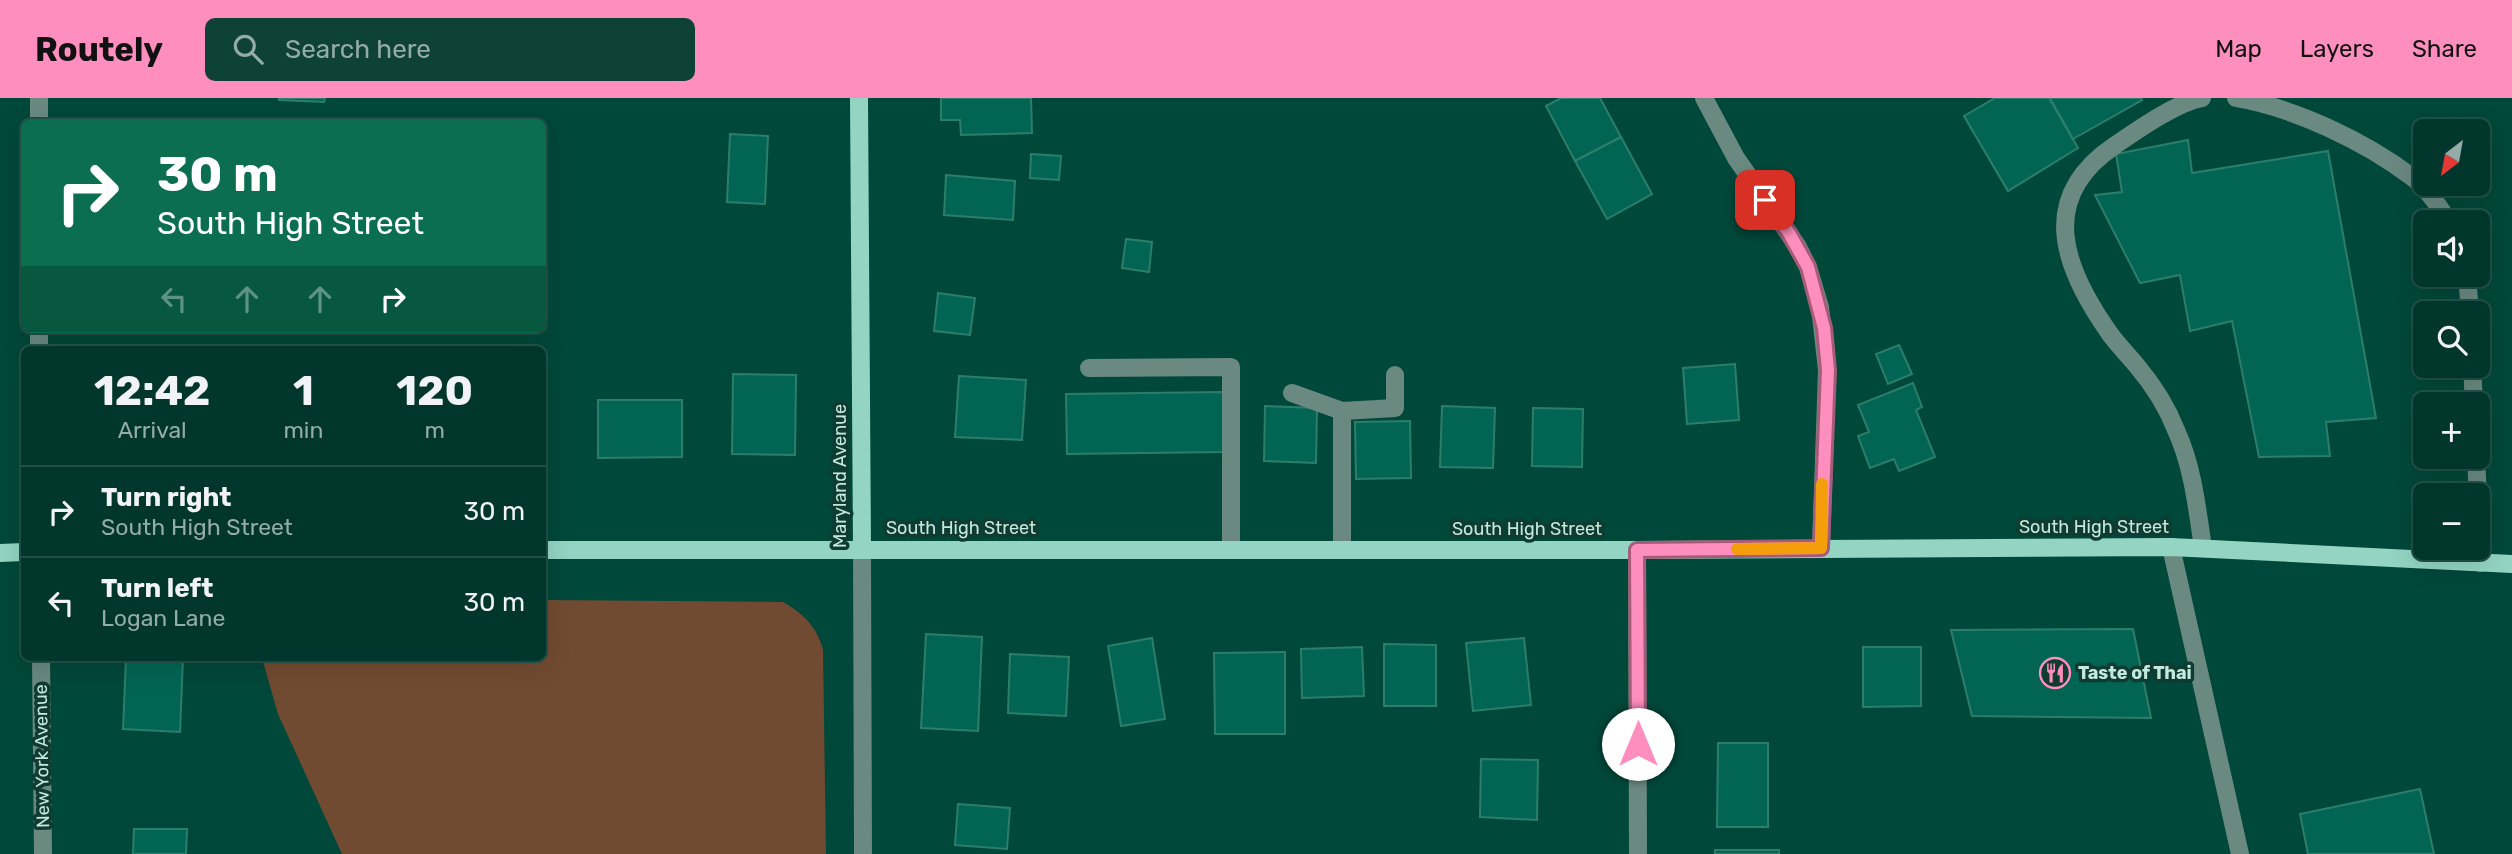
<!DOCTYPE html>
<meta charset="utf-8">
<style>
:root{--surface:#00362c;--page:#0e4138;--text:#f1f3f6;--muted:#95aba9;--line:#225048;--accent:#fe8ebd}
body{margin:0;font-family:Rubik,sans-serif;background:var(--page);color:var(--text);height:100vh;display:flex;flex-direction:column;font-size:26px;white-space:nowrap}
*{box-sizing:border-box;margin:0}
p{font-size:23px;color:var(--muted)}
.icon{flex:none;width:38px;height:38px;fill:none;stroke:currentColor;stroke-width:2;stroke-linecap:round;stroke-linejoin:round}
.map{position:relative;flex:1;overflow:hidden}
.drawer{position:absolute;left:21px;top:248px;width:525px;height:315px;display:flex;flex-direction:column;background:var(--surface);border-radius:10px;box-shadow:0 7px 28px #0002,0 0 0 2px var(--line)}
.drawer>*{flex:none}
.top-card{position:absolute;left:21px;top:21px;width:525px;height:214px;border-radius:10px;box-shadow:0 7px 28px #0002,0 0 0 2px var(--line);background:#0b6e4f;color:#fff;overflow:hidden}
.needle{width:46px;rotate:211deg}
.fabs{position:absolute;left:2413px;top:21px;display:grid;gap:14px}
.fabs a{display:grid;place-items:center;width:77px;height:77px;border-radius:10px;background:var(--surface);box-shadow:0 7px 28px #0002,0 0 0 2px var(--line);font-size:35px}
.pin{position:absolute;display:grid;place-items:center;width:60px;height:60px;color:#fff;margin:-30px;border-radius:14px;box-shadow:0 4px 10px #0006}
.me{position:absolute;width:77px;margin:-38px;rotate:0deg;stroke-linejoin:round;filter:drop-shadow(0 0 5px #0008)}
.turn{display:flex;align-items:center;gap:24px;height:147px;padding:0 21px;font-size:32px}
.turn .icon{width:91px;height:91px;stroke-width:2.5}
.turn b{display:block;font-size:49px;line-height:60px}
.lanes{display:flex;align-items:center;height:66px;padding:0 21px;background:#0003;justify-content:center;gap:35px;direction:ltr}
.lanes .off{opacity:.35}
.eta{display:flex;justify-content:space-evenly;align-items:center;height:119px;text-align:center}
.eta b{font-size:42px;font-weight:700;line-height:49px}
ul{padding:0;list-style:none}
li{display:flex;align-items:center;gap:21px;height:91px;padding:0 21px;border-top:2px solid var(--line)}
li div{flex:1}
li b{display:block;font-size:26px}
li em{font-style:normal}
header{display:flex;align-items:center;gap:42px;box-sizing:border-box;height:98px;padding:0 35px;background:var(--accent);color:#111}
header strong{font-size:33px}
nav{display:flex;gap:38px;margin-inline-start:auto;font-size:24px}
.search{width:490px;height:63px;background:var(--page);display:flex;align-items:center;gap:18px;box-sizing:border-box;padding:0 24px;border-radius:10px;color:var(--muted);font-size:26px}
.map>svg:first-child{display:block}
.green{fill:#714b31}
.building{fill:#026553;stroke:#2c7e6b;stroke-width:2}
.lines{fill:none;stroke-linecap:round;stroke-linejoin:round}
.minor{stroke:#6a8980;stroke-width:18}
.major{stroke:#93d5c2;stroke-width:18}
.route-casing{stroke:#a55c7b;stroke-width:18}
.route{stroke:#fe8ebd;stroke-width:12}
.slow{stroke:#f59e0b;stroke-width:12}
.labels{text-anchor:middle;stroke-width:7;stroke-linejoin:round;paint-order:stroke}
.street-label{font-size:18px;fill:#c3e9dd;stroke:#0f3b31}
.poi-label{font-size:18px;font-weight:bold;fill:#c3e9dd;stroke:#0f3b31;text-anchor:start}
</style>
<header>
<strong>Routely</strong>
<div class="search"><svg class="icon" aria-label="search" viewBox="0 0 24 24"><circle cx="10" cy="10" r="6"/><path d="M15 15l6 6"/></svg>Search here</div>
<nav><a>Map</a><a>Layers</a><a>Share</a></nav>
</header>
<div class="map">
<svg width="2512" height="756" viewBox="0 0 2512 756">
<rect width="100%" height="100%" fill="#00483a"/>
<!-- green -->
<path class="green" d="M543,502L783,504C803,515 816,528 823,551L826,756H342L278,616L262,560H542Z"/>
<!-- building -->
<g class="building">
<path d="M279,0H325L324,4L279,2Z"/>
<path d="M941,0H1031L1032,35L961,37L960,22H941Z"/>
<path d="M1561,0H1600L1621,39L1575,63L1546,8Z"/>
<path d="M1995,0H2049L2078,50L2008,93L1964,18Z"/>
<path d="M2050,0H2141L2142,2L2073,41Z"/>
<path d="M730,36L768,38L765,106L727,104Z"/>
<path d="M1621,39L1652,96L1607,121L1575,63Z"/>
<path d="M2188,42L2192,75L2328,53L2376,320L2326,324L2330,358L2259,359L2232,223L2190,233L2180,177L2140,185L2095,97L2122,94L2116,56Z"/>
<path d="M1031,56L1061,58L1059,82L1030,80Z"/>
<path d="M946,77L1015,83L1013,122L944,117Z"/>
<path d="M1126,141L1152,144L1149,174L1122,170Z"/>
<path d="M938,195L975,200L970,237L934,233Z"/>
<path d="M1899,247L1912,276L1888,286L1876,256Z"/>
<path d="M1735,266L1739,322L1687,326L1683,270Z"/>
<path d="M733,276L796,277L795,357L732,356Z"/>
<path d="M959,278L1026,282L1022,342L955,339Z"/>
<path d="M1913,285L1922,309L1916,312L1935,359L1899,373L1894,361L1870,370L1858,338L1869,334L1858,307Z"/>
<path d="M542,288H545L547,336H542Z"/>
<path d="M1223,294L1224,354L1067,356L1066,296Z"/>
<path d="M598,302H682V359L598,360Z"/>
<path d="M1265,308L1317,310L1316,365L1264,363Z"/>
<path d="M1442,308L1495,310L1493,370L1440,369Z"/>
<path d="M1533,310L1583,311L1582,369L1532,368Z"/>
<path d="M1410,323L1411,380L1356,381L1355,324Z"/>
<path d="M2133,531L2151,620L1972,618L1951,532Z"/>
<path d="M926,536L982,539L978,633L921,630Z"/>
<path d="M1152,540L1165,621L1121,628L1108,548Z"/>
<path d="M1524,540L1531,607L1473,613L1466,545Z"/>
<path d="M1384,546L1436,547V608H1384Z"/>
<path d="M1362,549L1364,598L1302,600L1301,551Z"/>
<path d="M1863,549H1921V608L1863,609Z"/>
<path d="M1285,554V636H1215L1214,555Z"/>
<path d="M1010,556L1069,559L1066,618L1008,615Z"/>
<path d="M126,560H183L180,634L123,631Z"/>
<path d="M1718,645H1768V729H1717Z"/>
<path d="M1481,661L1538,662L1537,722L1480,719Z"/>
<path d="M2420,691L2434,756H2308L2300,716Z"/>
<path d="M958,706L1010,710L1007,751L955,747Z"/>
<path d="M134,731H187L186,756H133Z"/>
<rect x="1715" y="752" width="64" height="4"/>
</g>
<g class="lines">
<!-- minor -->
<g class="minor">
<path d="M39,0V24"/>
<path d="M1704,0L1736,60L1798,149L1808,169L1820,209L1827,272L1821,450"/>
<path d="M2202,0C2177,4 2136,33 2114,48C2036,101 2064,171 2110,236C2118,247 2129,258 2137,268C2153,287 2167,309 2176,332C2193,369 2197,410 2203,450"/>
<path d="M2236,0C2295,10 2364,43 2412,79C2427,90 2439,108 2449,124"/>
<path d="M2467,177L2470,215"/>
<path d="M39,231V252"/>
<path d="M2472,268L2474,306"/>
<path d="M1089,270L1231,269V452"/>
<path d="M1292,295L1342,313V452"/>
<path d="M1342,313L1395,310V277"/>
<path d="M2476,359L2481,465"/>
<path d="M2171,449L2240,756"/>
<path d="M862,451L863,756"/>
<path d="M1637,452L1638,756"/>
<path d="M41,560L43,756"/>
</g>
<!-- major -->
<g class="major">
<path d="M859,0L862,451"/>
<path d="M542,452H1637L2171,449L2512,466"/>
<path d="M0,455L24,454"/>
</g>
</g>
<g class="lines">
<!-- route casing -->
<g class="route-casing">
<path id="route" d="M1638,646L1637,452L1821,450L1828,272L1824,230L1808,169L1789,135L1765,102"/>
</g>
<!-- route -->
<use href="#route" class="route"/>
<!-- slow -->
<path class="slow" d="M1737,451L1821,450L1822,386"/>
</g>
<!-- icons -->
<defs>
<g id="restaurant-ring" transform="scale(1.575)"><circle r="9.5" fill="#0f3b31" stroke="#fe8ebd" stroke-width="1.5"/><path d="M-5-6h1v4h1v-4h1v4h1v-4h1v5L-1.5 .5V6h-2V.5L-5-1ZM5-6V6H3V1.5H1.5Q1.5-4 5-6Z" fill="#fe8ebd"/></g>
</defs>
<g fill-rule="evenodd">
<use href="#restaurant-ring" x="2055" y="575"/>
</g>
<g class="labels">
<!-- street labels -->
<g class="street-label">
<text transform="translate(840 378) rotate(-90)" y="6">Maryland Avenue</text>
<text x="2094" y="435">South High Street</text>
<text x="961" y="436">South High Street</text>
<text x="1527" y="437">South High Street</text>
<text transform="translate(42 658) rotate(-91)" y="6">New York Avenue</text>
</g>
<!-- poi labels -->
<g class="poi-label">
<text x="2078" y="581">Taste of Thai</text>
</g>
</g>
</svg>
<div class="fabs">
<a><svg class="needle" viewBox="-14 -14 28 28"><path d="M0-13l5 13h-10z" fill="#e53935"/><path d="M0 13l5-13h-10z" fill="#95aba9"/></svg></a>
<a><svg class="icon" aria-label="sound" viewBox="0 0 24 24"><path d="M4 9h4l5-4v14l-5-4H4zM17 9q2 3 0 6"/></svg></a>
<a><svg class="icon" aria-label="search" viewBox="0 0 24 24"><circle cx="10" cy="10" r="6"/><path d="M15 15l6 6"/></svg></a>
<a>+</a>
<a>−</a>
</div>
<div class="pin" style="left:1765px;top:102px;background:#d93025"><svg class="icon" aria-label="arrive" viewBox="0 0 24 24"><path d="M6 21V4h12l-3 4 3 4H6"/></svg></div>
<svg class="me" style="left:1638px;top:646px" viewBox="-20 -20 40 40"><circle r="19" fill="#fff"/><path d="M0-13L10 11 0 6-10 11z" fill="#fe8ebd"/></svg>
<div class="top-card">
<div class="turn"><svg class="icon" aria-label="right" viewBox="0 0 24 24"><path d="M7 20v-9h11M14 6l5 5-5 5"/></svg><div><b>30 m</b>South High Street</div></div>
<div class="lanes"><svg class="icon off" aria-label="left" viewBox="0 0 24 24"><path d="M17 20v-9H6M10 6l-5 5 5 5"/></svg><svg class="icon off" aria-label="ahead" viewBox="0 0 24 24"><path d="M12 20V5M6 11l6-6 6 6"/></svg><svg class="icon off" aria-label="ahead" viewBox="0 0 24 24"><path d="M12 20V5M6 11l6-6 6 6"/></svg><svg class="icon" aria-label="right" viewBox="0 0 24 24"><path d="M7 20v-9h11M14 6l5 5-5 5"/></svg></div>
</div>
<section class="drawer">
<div class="eta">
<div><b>12:42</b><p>Arrival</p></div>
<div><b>1</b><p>min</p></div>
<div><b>120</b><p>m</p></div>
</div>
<ul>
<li><svg class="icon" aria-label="right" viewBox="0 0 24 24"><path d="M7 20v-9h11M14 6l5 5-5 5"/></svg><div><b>Turn right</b><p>South High Street</p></div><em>30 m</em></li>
<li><svg class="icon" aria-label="left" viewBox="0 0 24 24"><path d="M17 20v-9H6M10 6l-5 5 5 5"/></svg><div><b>Turn left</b><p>Logan Lane</p></div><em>30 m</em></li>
</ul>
</section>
</div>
